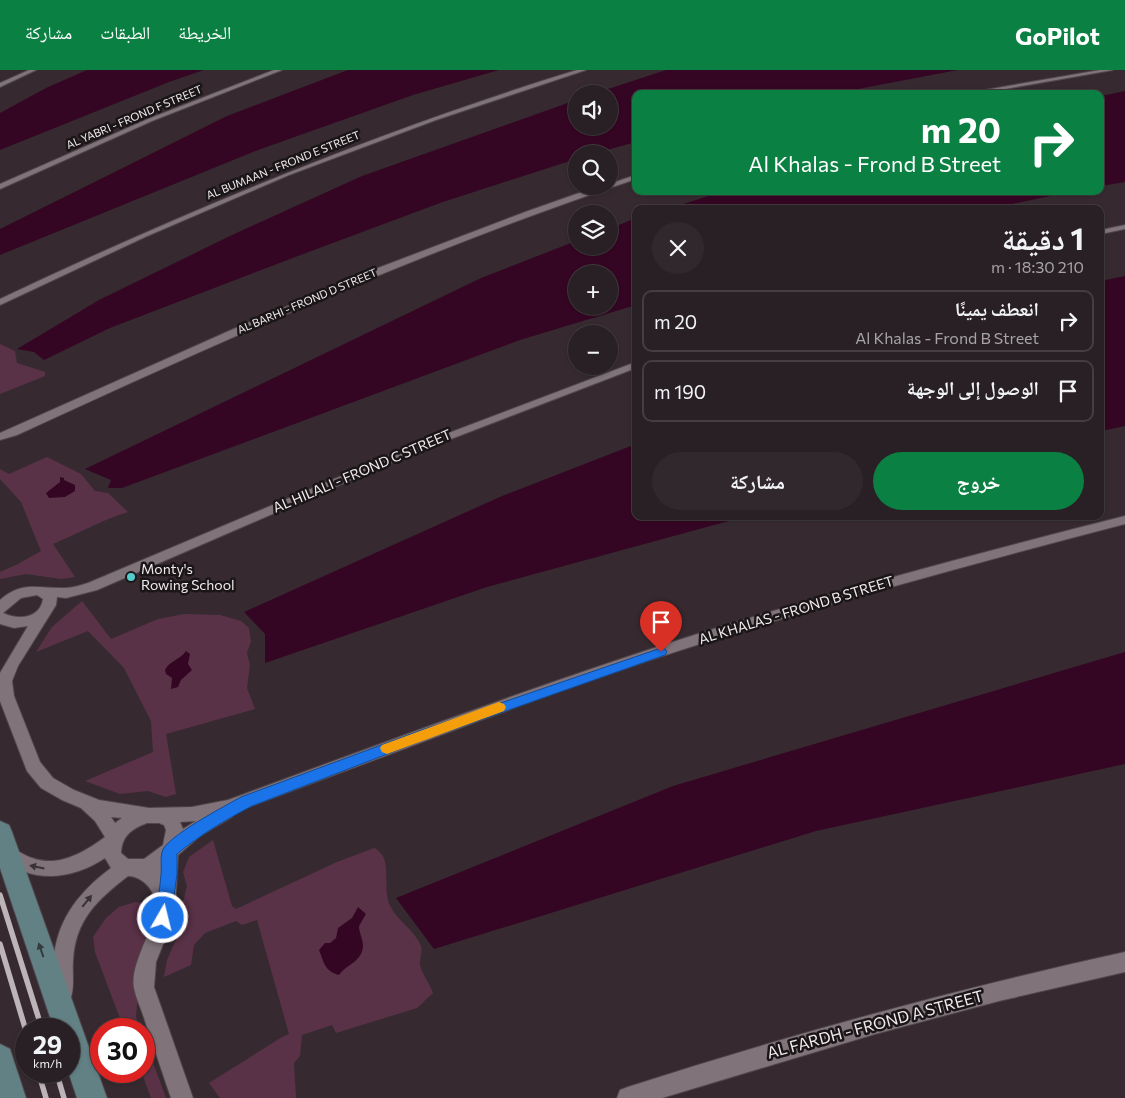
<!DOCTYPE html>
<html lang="ar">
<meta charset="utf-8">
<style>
:root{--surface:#282024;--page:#30282c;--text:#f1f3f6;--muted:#a5a3a6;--line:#443e41;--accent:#0b8043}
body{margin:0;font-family:Commissioner,"Noto Naskh Arabic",sans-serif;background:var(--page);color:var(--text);direction:rtl;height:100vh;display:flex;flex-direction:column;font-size:19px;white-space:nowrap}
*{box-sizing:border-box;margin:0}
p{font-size:16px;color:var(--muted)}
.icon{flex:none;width:28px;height:28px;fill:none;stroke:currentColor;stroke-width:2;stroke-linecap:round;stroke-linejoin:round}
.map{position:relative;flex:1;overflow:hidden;direction:ltr}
.panel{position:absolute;left:632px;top:135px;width:472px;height:315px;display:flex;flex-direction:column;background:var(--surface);border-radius:10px;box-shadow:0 1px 4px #0004,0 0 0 1px var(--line);direction:rtl}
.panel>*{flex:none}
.hud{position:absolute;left:632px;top:20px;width:472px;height:105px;border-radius:10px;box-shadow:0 1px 4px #0004,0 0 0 1px var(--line);direction:rtl;background:#0b8043;color:#fff;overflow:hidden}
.fabs{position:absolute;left:568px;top:15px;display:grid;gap:10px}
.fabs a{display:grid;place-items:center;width:50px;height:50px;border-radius:50%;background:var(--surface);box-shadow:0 1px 4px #0004,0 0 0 1px var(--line);font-size:25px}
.speed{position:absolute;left:15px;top:948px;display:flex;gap:10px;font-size:25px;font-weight:700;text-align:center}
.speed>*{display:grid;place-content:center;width:65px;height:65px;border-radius:50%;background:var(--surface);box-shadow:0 1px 4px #0004,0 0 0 1px var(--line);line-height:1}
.speed small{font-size:12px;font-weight:400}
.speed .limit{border:8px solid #d22;background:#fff;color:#111}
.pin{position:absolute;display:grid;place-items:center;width:42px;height:42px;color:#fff;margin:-51px -21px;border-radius:50% 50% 50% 0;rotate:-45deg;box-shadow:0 0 5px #0007}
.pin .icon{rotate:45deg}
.me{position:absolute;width:55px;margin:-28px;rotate:8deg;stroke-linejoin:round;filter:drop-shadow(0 0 4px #0008)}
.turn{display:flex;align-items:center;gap:18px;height:105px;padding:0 20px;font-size:22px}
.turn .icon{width:65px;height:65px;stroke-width:2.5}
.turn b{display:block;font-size:35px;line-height:42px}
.round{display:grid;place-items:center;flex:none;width:52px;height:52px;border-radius:26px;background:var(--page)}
.overview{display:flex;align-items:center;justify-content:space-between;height:85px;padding:0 20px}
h1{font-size:30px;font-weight:700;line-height:38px}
.cta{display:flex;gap:10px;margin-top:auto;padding:10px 20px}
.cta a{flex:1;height:58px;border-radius:30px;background:var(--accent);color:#fff;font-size:20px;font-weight:700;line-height:58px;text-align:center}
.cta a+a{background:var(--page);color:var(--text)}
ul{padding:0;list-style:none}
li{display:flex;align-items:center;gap:15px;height:62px;margin:0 10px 8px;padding:0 10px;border:2px solid var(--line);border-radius:10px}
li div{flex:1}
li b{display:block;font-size:19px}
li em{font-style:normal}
header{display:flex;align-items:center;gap:30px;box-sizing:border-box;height:70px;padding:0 25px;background:var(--accent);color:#fff}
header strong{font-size:24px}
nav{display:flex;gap:28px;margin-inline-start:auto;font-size:18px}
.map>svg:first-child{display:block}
.green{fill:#5a3248}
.water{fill:#350623;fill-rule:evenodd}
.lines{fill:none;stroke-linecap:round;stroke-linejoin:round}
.street-casing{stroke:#50474b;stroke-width:2}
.secondary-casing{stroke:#50474b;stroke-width:2}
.street{fill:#80737a;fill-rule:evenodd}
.secondary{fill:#628185;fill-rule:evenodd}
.rail{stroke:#bdb4b8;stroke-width:5.5}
.oneway{fill:#393135}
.oneway2{fill:#333b3e}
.route{fill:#1a73e8;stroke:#114b97}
.slow{fill:#f59e0b}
.poi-dot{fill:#53cdcb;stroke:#1a1517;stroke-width:2}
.labels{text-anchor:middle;stroke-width:5;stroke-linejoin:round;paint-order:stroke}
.far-street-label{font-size:11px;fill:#f2ebee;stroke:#1a1517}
.street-label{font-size:14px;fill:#f2ebee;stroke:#1a1517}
.poi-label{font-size:14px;fill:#f2ebee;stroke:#1a1517;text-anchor:start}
.near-street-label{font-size:16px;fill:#f2ebee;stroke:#1a1517}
</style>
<header>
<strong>GoPilot</strong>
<nav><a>الخريطة</a><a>الطبقات</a><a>مشاركة</a></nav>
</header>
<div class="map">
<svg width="1125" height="1028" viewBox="0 0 1125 1028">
<rect width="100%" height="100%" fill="#362a30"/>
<!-- green -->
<g class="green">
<path d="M0,274L15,281L17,293L45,302V306L0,324Z"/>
<path d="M47,387L81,404L95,421L108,423L128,442C102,450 79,463 53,474L75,507L61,509L26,504L0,509V502L18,494L41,481L21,432L0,409V399L9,404Z"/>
<path d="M82,531L111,569L158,549L184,544L220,545L241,551L249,558L251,571L247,583L250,595L247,618L255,639L166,664L176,724L166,727L148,721L120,724L85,711L153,682L151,651L124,598L88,561L36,582L52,557Z"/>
<path d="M213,770L232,836L236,839L337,792L374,778C393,787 383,813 388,830C393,849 414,858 421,876C423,882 419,889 420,895C422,904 430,914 433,923L417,938L336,963L332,955L302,965L300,986L294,993L296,1028H220L209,1013L282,967L289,964L257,850L242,855L236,851L205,863L194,875L191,895L164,907L167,890L178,865L181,840L187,816L183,802L189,787Z"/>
<path d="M135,832L149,833L162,844L138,923L136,947L141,959H124L95,882L93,867L106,848L119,837Z"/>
<path d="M144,968L166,1028H151L141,1001H144Z"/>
</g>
<!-- water -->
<g class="water">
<path d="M87,0H204L169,12L0,80V43L46,18Z"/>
<path d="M348,0H499L413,25L258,80L0,185V159L227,46Z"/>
<path d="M666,0H958L832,24H636V72L592,84H576V89L440,133L298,186L110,258L44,290L34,282L17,279L99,230L232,165L362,106L576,30V56H609V24H593Z"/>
<path d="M1125,21V112L1101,116V26Z"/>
<path d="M725,121H1074L989,139H667Z"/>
<path d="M636,148V235L520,270L122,418H108L111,410L85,399L481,208L576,171V176H609V159ZM576,204H609V236H576Z"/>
<path d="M1125,206V356L1101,361V211Z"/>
<path d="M636,374V446H747L487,517L265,593V564L244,542L502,426Z"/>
<path d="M60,407L64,408V410L75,415V421L65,427L49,428L46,423L60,412Z"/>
<path d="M186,581L190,584L188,594L192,600L181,610L178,617L171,619L172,608L166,604L165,600C169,591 180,590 186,581Z"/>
<path d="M1125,582V694L816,761L434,879L396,828L673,716Z"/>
<path d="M358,837L366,844L359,856C359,863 363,869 363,876C362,892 347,894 339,905C324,901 324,892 319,880L325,873H330L336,868L338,858L352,848Z"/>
</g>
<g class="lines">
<!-- street casing -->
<g class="street-casing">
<g id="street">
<path d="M29,0H36L0,17V13Z"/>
<path d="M274,0H282L152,51L0,119V114L148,49Z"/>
<path d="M577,0H586L436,50L289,105L145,167L0,235V229C188,140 379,61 577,0Z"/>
<path d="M1100,0H1113L977,24H962Z"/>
<path d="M636,105V109C424,180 220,271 17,365L0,370V363L229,261L378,198L528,141L599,116H609V114Z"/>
<path d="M1125,155V159L1101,164V160Z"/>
<path d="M636,292V298L404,387L97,520L66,528L57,527L56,535L18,596L12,611L14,626L40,692L53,708L74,720L99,730L149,738L192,737L228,730C388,671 548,611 710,560C847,518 986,481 1125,446V454C990,489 855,526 722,567C557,618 396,683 235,742L232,747L200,766L178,785L175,838L170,857L156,892L154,917L193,1028H171C162,1002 154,977 145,951C142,940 136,929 134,918C128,885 175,839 145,813C140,809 135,806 128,806C97,830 75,850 73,891C72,904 75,918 70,930L63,933L56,930C52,920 53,910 53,899C54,854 76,824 111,798L105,788C72,810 32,814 0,788L1,778L7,776C16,779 23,785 32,788C58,798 85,782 105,767L95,751L81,738L62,730L41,718L27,701L0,631V603L28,556L14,558L0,554V530C23,510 39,519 65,518C73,518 81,515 88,513L396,383ZM37,525L43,529C40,549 18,550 3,543L21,528ZM111,747L122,748L115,753ZM196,751L183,759L180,752ZM147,753H159L164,755L166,760L163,775L144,789H128L121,783C122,766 131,759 147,753Z"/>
<path d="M1125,882V902L999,931L875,964L662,1028H617L620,1020L628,1017C792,964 957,919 1125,882Z"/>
</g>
</g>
<!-- secondary casing -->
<g class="secondary-casing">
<g id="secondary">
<path d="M0,751L9,755L12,762L107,1028H77L68,1001L69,959H54L0,798Z"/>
<path d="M0,974L10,979L26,1028H0Z"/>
</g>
</g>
<!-- street -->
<use href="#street" class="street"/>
<!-- secondary -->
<use href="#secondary" class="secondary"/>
<!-- rail -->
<g class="rail">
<path d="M0,825L42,959"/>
<path d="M0,874L26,961"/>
<path d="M38,1001L46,1028"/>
<path d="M56,1001L64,1028"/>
</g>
</g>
<!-- one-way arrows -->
<defs><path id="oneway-solid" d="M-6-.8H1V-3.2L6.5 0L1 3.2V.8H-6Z" transform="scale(1.25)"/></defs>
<g class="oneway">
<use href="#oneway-solid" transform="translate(37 797) rotate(-168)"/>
<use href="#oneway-solid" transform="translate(87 831) rotate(-51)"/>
</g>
<use class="oneway2" href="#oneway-solid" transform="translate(41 880) rotate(-109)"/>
<!-- route -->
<path class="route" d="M661,578L665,579L667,582L665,585L429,668L252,736C225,750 200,765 177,784V804L171,848L168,853L163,855L157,853L155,848C157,833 160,819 161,805C162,797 160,789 162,782C165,767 227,735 241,727L419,661Z"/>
<!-- slow -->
<path class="slow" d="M499,632L504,634L506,637L504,641L387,684L382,682L380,678L382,675Z"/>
<!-- markers -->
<circle class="poi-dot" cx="131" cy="507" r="5"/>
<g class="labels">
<!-- far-street labels -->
<g class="far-street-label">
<text transform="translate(134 47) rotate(-23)" y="4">AL YABRI - FROND F STREET</text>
<text transform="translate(283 95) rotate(-22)" y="4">AL BUMAAN - FROND E STREET</text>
<text transform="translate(307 231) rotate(-23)" y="4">AL BARHI - FROND D STREET</text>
</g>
<!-- street labels -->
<g class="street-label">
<text transform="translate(362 401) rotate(-23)" y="5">AL HILALI - FROND C STREET</text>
<text transform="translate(796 540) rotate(-17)" y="5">AL KHALAS - FROND B STREET</text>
</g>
<!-- poi labels -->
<g class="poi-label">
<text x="141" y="504">Monty's<tspan x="141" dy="16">Rowing School</tspan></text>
</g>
<!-- near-street labels -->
<g class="near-street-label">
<text transform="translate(875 954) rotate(-15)" y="6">AL FARDH - FROND A STREET</text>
</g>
</g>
</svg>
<div class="fabs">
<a><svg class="icon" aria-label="sound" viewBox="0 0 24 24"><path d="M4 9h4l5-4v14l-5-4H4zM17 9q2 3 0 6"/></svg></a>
<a><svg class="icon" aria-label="search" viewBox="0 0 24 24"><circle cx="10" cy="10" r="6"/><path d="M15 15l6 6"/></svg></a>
<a><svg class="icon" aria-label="layers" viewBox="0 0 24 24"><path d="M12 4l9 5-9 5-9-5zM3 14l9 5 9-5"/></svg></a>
<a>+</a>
<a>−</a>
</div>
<div class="speed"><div>29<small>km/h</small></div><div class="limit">30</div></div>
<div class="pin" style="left:661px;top:582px;background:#d93025"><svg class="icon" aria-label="arrive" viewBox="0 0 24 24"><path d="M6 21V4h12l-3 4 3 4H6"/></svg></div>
<svg class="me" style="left:163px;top:848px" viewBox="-20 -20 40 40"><circle r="17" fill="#1a73e8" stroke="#fff" stroke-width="3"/><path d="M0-11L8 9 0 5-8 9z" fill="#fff"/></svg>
<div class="hud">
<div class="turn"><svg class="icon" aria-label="right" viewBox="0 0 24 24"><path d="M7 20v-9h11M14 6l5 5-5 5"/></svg><div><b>20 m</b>Al Khalas - Frond B Street</div></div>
</div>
<section class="panel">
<div class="overview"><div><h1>1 دقيقة</h1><p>210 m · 18:30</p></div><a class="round"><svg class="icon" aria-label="close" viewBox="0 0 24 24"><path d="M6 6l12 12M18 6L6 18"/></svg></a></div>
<ul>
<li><svg class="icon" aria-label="right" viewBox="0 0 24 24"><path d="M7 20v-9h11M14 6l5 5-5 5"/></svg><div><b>انعطف يمينًا</b><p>Al Khalas - Frond B Street</p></div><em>20 m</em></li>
<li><svg class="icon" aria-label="arrive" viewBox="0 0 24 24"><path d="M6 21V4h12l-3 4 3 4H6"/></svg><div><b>الوصول إلى الوجهة</b></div><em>190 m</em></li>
</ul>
<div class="cta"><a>خروج</a><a>مشاركة</a></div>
</section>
</div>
